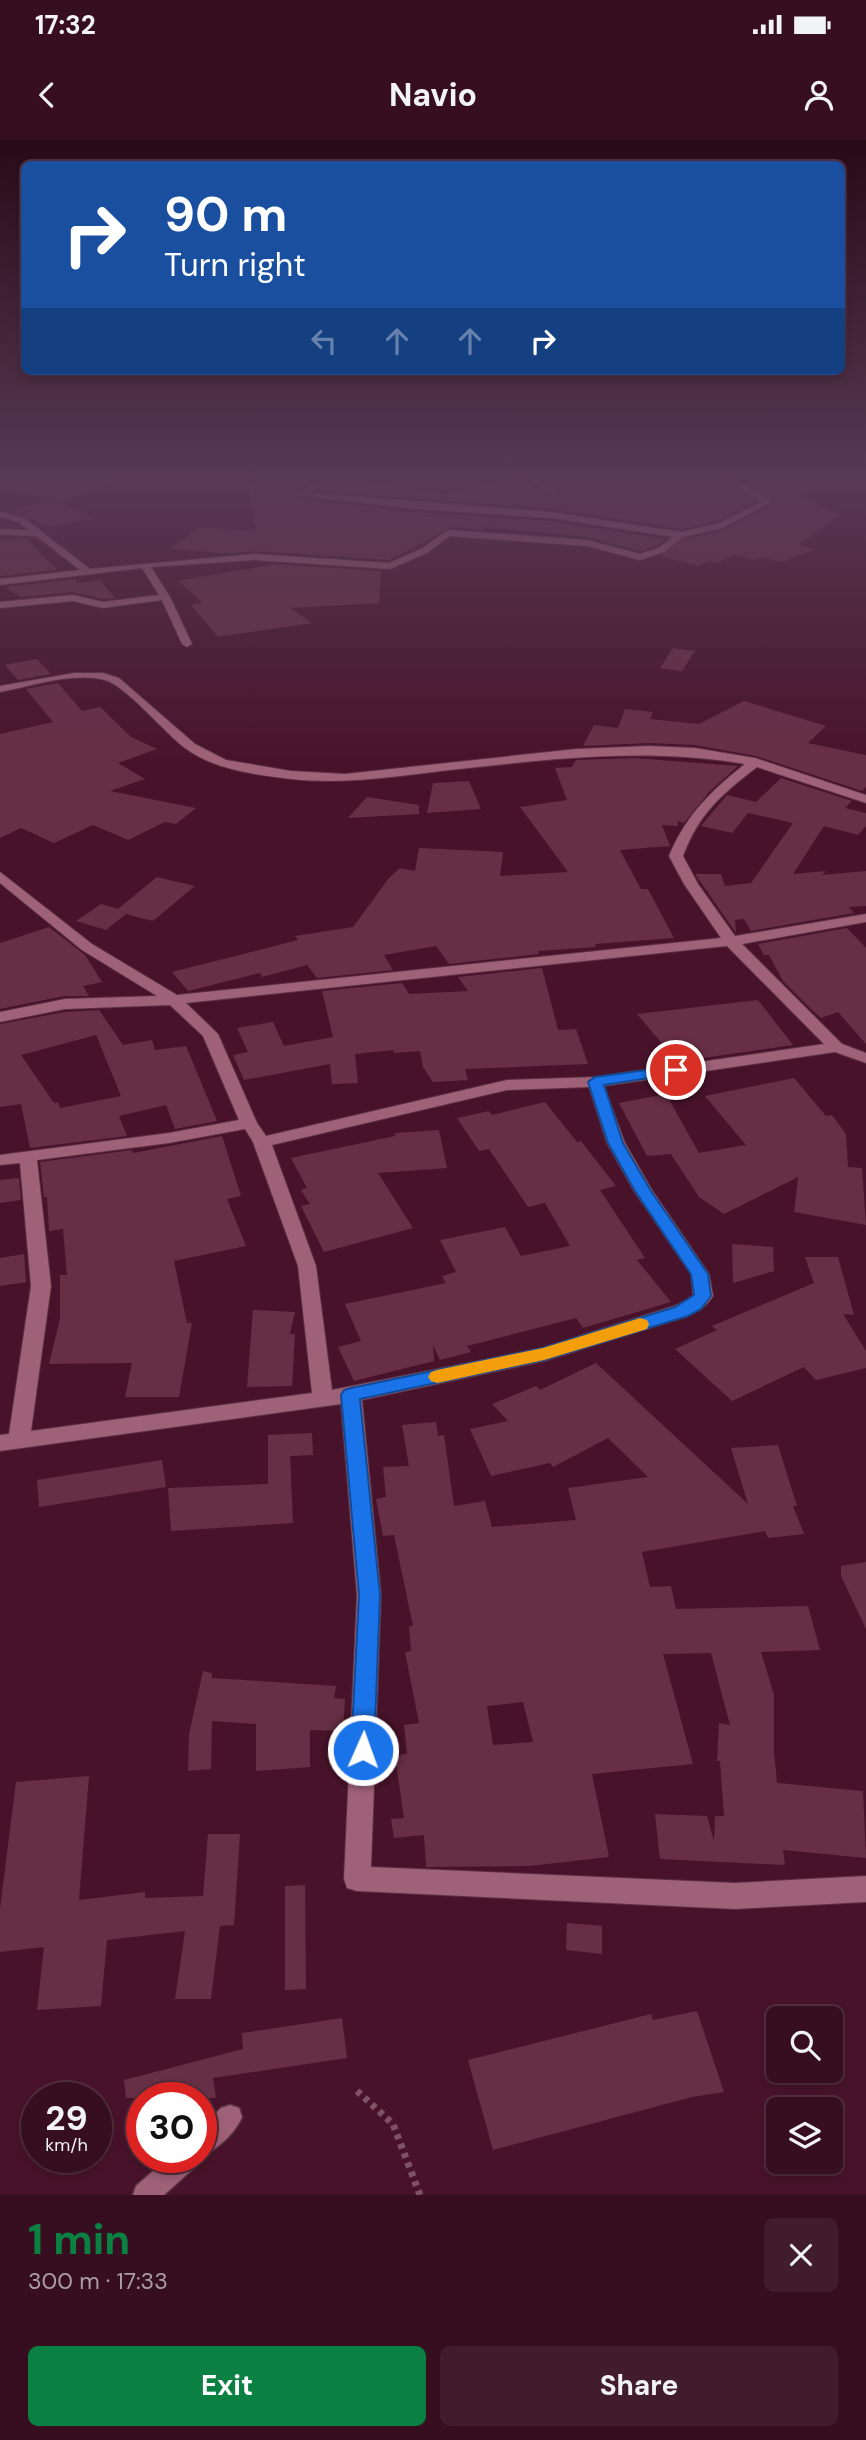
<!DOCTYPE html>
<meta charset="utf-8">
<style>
:root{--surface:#360e20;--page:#411c2d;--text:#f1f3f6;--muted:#aa9ca5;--line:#502e3e;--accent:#0b8043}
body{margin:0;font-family:"DM Sans",sans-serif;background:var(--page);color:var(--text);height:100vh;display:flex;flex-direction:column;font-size:26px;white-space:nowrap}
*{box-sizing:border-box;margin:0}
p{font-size:23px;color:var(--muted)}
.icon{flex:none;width:38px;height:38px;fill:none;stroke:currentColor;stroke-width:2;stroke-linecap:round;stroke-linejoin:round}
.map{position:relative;height:2055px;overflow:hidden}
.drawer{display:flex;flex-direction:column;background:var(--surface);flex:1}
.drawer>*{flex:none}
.guide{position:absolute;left:21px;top:21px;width:824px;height:214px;border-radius:10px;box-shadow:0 4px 10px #0003,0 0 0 2px var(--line);background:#1a4fa0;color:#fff;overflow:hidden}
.fabs{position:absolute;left:766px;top:1866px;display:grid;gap:14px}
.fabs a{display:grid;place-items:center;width:77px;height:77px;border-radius:10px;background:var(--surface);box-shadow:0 4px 10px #0003,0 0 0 2px var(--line);font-size:35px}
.speed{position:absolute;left:21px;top:1942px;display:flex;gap:14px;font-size:35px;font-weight:700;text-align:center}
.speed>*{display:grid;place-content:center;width:91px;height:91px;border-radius:50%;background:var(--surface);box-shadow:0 4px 10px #0003,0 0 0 2px var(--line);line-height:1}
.speed small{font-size:18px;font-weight:400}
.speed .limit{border:10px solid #d22;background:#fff;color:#111}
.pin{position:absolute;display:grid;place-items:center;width:60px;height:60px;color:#fff;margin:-30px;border:4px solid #fff;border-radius:50%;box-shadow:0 2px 7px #0007}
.me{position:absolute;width:77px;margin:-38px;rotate:2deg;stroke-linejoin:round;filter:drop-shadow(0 0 5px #0008)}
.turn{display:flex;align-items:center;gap:24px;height:147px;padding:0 28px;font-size:32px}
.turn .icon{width:91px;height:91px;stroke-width:2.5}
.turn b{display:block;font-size:49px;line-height:60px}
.lanes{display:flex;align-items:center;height:66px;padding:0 28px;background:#0003;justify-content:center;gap:35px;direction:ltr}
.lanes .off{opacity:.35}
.round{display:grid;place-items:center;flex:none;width:74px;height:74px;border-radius:10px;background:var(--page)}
.summary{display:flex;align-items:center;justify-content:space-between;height:119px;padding:0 28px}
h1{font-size:42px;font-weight:700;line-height:52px;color:var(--accent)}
.primary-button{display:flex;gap:14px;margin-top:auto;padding:14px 28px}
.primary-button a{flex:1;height:80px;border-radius:10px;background:var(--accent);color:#fff;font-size:28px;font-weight:700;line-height:80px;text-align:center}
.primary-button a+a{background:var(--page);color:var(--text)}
.status{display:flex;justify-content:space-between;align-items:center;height:49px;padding:0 35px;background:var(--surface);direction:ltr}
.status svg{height:19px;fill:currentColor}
header{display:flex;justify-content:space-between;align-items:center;height:91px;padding:0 28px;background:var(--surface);font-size:32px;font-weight:700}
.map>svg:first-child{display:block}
.building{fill:#672f45;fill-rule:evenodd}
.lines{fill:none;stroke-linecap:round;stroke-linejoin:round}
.lane-casing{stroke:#5a3142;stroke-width:3}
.street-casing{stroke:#5a3142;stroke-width:2}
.path{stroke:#7f5164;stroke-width:7;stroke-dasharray:5 5;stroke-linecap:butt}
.lane{fill:#9f6177;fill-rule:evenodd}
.street{fill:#9f6177;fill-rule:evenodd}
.route{fill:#1a73e8;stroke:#114b97;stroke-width:2}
.slow{fill:#f59e0b}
</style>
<div class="status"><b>17:32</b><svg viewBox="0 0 49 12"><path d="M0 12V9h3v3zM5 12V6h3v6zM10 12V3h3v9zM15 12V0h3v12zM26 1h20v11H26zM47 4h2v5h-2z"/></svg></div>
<header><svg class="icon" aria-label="back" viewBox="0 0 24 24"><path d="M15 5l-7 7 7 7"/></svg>Navio<svg class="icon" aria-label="person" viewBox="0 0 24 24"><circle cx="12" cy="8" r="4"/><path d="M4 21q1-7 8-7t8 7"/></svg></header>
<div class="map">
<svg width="866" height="2055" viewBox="0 0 866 2055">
<rect width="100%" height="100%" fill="#48132a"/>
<!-- building -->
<g class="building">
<path d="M0,333H131L132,334L64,361L0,348Z"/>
<path d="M282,333L317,340L293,353L294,358L416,372L551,381L666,399L657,406L640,411L587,397L486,387L483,390L452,387L389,420L254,411L230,414L170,409L199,387L256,391L248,344Z"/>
<path d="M540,333H715L757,362L715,382L681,389L551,369L317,351L341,339L446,354L522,337L550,357L561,354L560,351L536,334Z"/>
<path d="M732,333H773L809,353L796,355L841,375L799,404L815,410L782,422L762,417L753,420L737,415L716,423L709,421L698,426L659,416L685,399L723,390L774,363Z"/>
<path d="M57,360L94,378L51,387L7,370Z"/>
<path d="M26,398L57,430L0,436V400Z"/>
<path d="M277,424L381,431L379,463L290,468L312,483L218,497L191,465L203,463L178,441Z"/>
<path d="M75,439L78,443L100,440L115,458L103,459L73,452L21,457L5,447Z"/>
<path d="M673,508L695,511L682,531L660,528Z"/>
<path d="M37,519L51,534L18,540L5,525Z"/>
<path d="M58,543L82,571L100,567L131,597L157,609L118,623L145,639L110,651L196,668L176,684L165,682L128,700L93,685L54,703L21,688L0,698V594L53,582L26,549Z"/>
<path d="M744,561L826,586L808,603L866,615V647L862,651L756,616L695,605L649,603L583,606L594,585L618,588L625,569L653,572L650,579L699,584Z"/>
<path d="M634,618L738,626L709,652L684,683L678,681V686L662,685L670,706L620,710L641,749H648L674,798L595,804L596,807L538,811L539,814L449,824L436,806L384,815L393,830L317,838L307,825L262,837L260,833L188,851L172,832L298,800L295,796L353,787L389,738L400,728L415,731L419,708L503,712L500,736L568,732L520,667L567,660L555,628L572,627L576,620Z"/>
<path d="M781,638L852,661L845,668L866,673V686L858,695L824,686L793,734L826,731L822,735L866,731V766L849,767L854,773L751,791L744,779L735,780L736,793L695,734H721L725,746L751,743L793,683L748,673L732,693L701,686L727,655L756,662Z"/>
<path d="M469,641L481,669L427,673L433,643Z"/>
<path d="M367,657L419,665V674L348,678Z"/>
<path d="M157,737L195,746L153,781L126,774L106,790L76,781L101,764L118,769Z"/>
<path d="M49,787L85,815L102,842L83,846L89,856H64L0,869V803Z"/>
<path d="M847,788L866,808V904L838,872L821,878L812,870L783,841L769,815H764L758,804Z"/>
<path d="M542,828L558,890L576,889L588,924L465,929L468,940L433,942L423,927L420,911L394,913L393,910L355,914L358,943L332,944L330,924L244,940L233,915L248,912L237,888L273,882L284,906L333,897L322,851L402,843L409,854L468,851L458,837Z"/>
<path d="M758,860L793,905L703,918L698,910L670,913L637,874Z"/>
<path d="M99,870L123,905L152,900L155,910L186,906L217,981L175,989L166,965L119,976L127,996L30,1008L21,964L0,967V884L65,872ZM96,895L121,956L60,968L58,962L54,963L21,915Z"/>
<path d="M794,938L826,976L832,975L846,994L848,1027L862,1028L866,1085L794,1072L798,1037L724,1074L699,1057L671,1014L647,1016L619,963L666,954L699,1013L746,1005L705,956Z"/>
<path d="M545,962L577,1002L581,1001L616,1046L600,1050L645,1118L637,1120L671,1162L583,1188L576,1178L467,1206L471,1212L440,1220L433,1205L434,1221L354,1241L338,1207L361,1201L345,1164L446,1143L442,1136L456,1132L440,1100L505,1087L521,1116L570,1106L545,1063L528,1067L489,1009L479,1011L457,978L489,971L492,975Z"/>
<path d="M439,990L447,1028L378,1033L413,1088L324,1112L301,1066L310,1064L301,1050L307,1048L291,1018L395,996V993Z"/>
<path d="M222,996L241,1056L227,1059L246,1106L174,1121L187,1183H192L179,1257H125L132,1223L49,1224L60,1179V1135H67L63,1089L49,1091L47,1057H44L40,1022L132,1010L133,1013Z"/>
<path d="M19,1038L21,1060L0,1063V1040Z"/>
<path d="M732,1104L773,1107L774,1131L733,1143Z"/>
<path d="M24,1114L26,1142L0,1146V1118Z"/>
<path d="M805,1117H838L854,1175L843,1174L866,1211V1228L816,1240L804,1227L732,1261L675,1209L717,1190L712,1186L814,1143Z"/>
<path d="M253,1170L295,1172L290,1194H295L292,1246L247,1247Z"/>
<path d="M596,1223L748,1364L731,1308L778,1305L797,1366H793L804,1394L768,1398L765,1391L642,1412L650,1447L671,1446L676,1469L808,1466L820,1510L761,1512L774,1555V1612L777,1643L863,1651L866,1718L783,1710L785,1725L660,1719L655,1674L707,1676L714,1701L715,1676H724L720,1621H717L719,1583L730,1585L711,1513L663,1514L693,1624L592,1634L609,1717L529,1726L426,1727L424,1695L394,1698L391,1679L404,1678L395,1615L407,1614L404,1585L419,1583L405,1512L411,1511L409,1486H413L394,1395L383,1396L376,1359L386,1357L383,1327L409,1326L402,1285L436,1282L438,1296L444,1295L454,1366L485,1361L492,1387L576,1380L568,1348L648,1337L608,1298L553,1327L550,1323L491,1336L470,1289L508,1281L492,1264L536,1246L540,1250ZM523,1562L533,1602L493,1605L487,1566Z"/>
<path d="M312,1293L313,1315L290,1316L293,1383L171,1391L168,1348L268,1344V1295Z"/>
<path d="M162,1320L166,1347L39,1367L37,1340Z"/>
<path d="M866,1422V1489L841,1436V1426Z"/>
<path d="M203,1531L212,1533V1538L336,1546L334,1558L345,1559L343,1591L310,1590V1627L256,1631V1584L212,1581L211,1629L188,1631L189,1594Z"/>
<path d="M89,1636L79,1760L145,1752V1758L203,1756L208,1694H240L234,1785L220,1786L211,1859H175L185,1791L107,1800L101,1866L37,1870L44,1807L0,1812V1769L16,1642Z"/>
<path d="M305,1745L306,1849L285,1850V1746Z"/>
<path d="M567,1783L602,1786V1814L566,1810Z"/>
<path d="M697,1871L724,1952L692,1957L493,2010L468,1920L651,1874L653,1880Z"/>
<path d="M342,1878L347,1918L213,1938L216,1958H126L124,1940L243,1909L242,1893Z"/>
</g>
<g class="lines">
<!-- lane casing -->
<g class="lane-casing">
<g id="lane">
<path d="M230,1965L239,1968L242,1977C236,1992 217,2010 201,2016V1987L221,1968Z"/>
<path d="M168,2018H198L195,2027L164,2055H133L136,2046Z"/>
</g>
</g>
<!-- street casing -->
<g class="street-casing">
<g id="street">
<path d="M336,333H346L308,353L551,372L681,392L716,384L762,362L717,333H727L772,362L722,388L684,397L664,412L640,420L587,406L450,396L427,413L390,429L254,420L151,427L170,457L192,504L187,507L182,504L162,460L103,468L73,461L0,468V462L73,455L103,462L159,455L142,428L0,445V439L80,430L36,396L0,395V389L28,390L18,382L0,377V371L24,378L90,429L254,414L389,423L421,409L448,390L587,400L640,414L658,408L673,397L551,378L416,369L294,355Z"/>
<path d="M521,333H530L559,353L552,355Z"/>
<path d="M74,533H103L119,538L195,604L226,620L291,631L345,634L576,609L649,606L695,608L755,618L866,655V663L757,627C722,654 699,673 683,716L698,744L735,796L866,774V782L742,804L842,904L866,913V923L835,912L604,946L625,1003L652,1050L709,1134L713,1156C706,1167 699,1171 688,1176L544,1221L362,1260L381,1455L371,1727L735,1743L866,1736V1762L735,1769L357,1751L347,1748L344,1739L357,1455L341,1264L0,1311V1295L9,1294L31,1146L20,1023L0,1025V1015L169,993L239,980L203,896L170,865L65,869L0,882V872L65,859L157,856L82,810L0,743V732L92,804L177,855L721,798L684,744L669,716C686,675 711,651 745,624C643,607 552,619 450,630C397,636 344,645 291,639C257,635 214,630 185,608C166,594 125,545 105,540C71,532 33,546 0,552V546ZM727,806L824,904L595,937L507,940L266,996L257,983L218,894L186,863ZM589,947L607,1003L634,1051L691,1134L693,1155L688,1160L674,1166L542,1208L332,1250L316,1126L272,1005L507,950ZM245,989L253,1002L298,1126L312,1253L31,1291L51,1146L37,1020L169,1003Z"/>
</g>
</g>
<!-- path -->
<path class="path" d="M357,1951L393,1984L420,2055"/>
<!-- lane -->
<use href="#lane" class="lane"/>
<!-- street -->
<use href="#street" class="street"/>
</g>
<!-- sky -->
<linearGradient id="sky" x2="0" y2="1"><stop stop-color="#280a17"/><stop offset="0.54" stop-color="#583955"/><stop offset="1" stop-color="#583955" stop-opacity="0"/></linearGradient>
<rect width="866" height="621" fill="url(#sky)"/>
<!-- route -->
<path class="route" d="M676,926L681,927L683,930L681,933L604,945L623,1003L651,1051L708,1134L711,1156L701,1169L688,1176L544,1220L360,1259L380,1455L374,1610L371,1617L363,1620L355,1617L351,1610L359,1455L341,1255L344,1250L351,1248L543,1208L675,1167L694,1155L691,1134L635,1051L608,1003L588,942L595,937Z"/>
<!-- slow -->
<path class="slow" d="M640,1178L647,1180L649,1184L647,1189L544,1220L437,1243L431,1241L428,1237L431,1232L437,1230L543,1208Z"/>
</svg>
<div class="fabs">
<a><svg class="icon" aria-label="search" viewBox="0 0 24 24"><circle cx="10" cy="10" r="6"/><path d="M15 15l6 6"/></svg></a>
<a><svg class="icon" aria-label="layers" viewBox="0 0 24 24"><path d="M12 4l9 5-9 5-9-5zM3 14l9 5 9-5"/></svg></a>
</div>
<div class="speed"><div>29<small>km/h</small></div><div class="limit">30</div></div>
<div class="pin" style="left:676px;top:930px;background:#d93025"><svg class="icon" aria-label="arrive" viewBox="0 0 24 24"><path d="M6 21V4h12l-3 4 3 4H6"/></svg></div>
<svg class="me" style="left:363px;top:1610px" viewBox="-20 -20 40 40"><circle r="17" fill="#1a73e8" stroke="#fff" stroke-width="3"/><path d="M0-11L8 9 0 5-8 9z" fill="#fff"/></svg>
<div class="guide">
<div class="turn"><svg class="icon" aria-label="right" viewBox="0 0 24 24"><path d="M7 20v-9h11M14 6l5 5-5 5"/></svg><div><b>90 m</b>Turn right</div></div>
<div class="lanes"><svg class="icon off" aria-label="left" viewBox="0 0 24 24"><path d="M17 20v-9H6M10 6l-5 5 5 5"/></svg><svg class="icon off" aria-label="ahead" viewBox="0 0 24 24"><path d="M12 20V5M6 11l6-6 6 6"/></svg><svg class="icon off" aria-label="ahead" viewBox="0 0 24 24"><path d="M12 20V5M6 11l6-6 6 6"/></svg><svg class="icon" aria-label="right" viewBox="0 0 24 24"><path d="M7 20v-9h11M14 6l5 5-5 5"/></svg></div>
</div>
</div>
<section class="drawer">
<div class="summary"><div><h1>1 min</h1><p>300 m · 17:33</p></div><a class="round"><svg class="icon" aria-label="close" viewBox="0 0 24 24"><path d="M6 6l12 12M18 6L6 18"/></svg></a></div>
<div class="primary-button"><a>Exit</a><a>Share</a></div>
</section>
